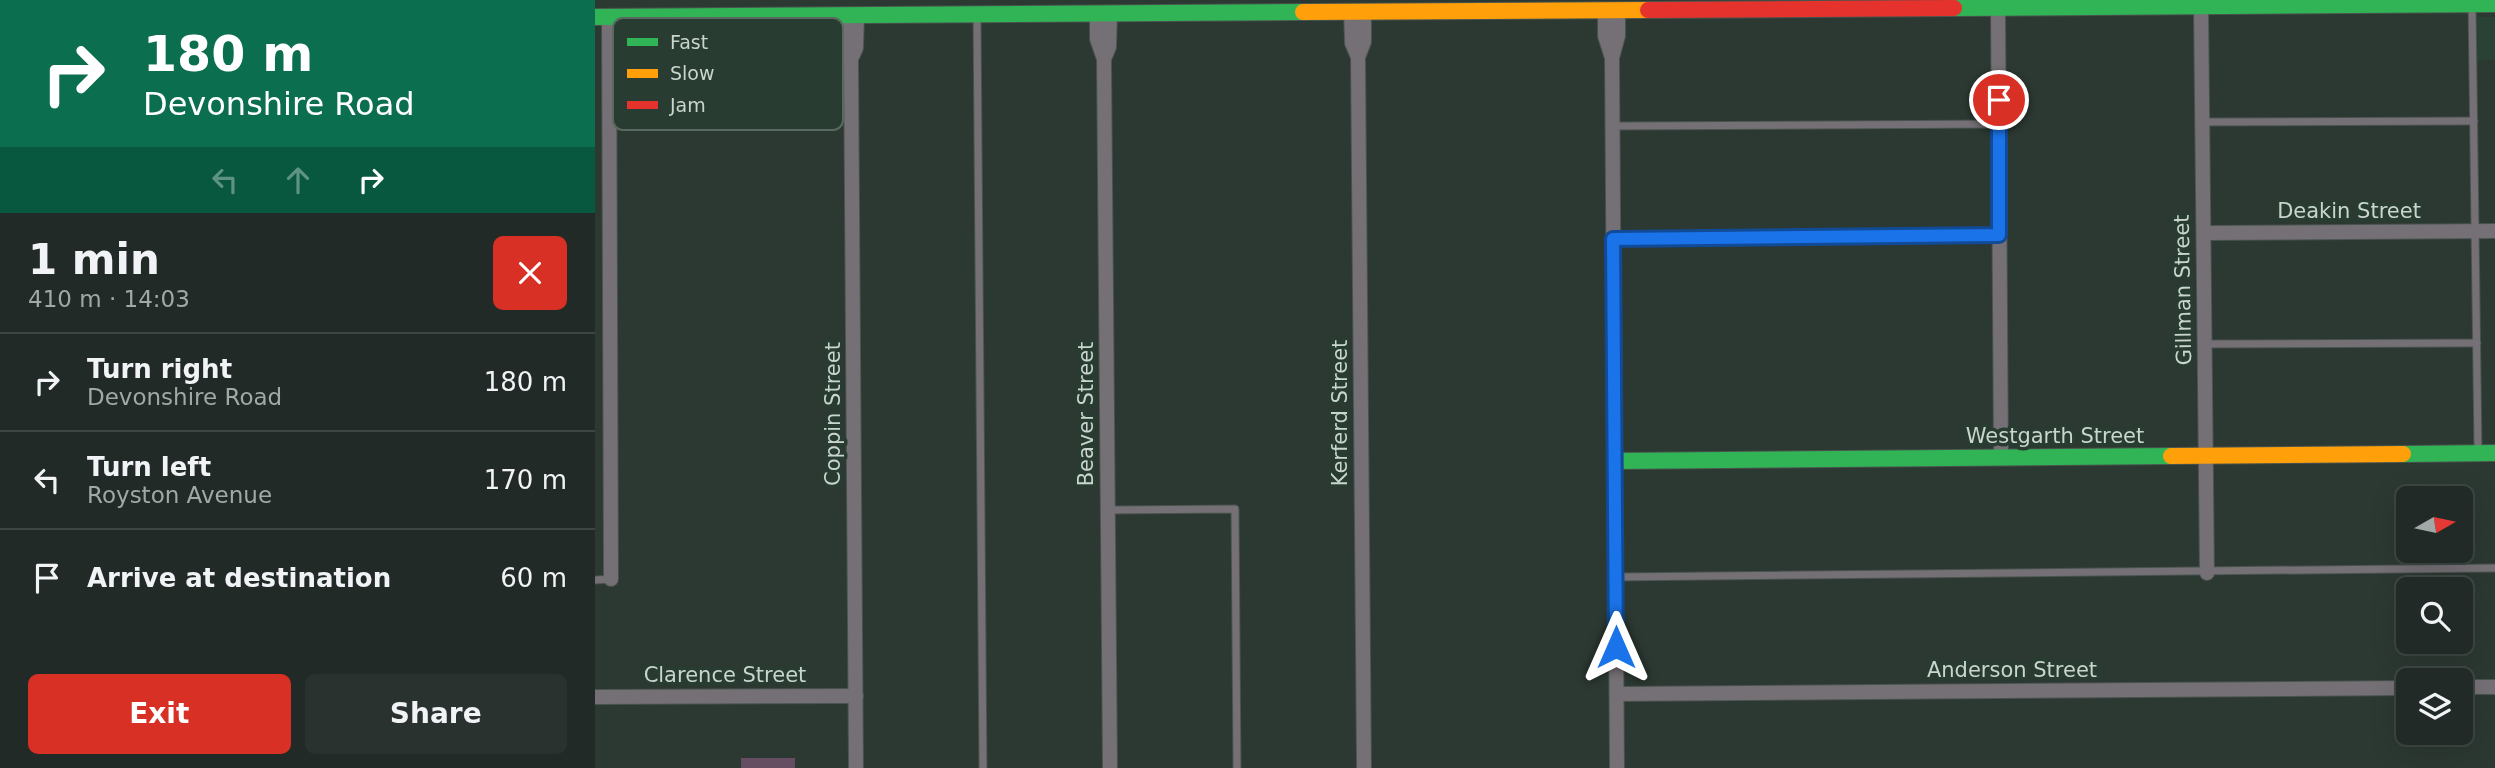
<!DOCTYPE html>
<meta charset="utf-8">
<style>
:root{--surface:#212a26;--page:#29322e;--text:#f1f3f6;--muted:#a2a7a7;--line:#3e4643;--accent:#d93025}
body{margin:0;font-family:"DejaVu Sans",sans-serif;background:var(--page);color:var(--text);height:100vh;display:flex;flex-direction:column;font-size:26px;white-space:nowrap}
*{box-sizing:border-box;margin:0}
p{font-size:23px;color:var(--muted)}
.icon{flex:none;width:38px;height:38px;fill:none;stroke:currentColor;stroke-width:2;stroke-linecap:round;stroke-linejoin:round}
.map{position:relative;flex:1;overflow:hidden}
.details{display:flex;flex-direction:column;background:var(--surface);width:595px}
.details>*{flex:none}
.top-card{background:#0b6e4f;color:#fff;overflow:hidden}
.needle{width:46px;rotate:81deg}
.controls{position:absolute;left:1801px;top:486px;display:grid;gap:14px}
.controls a{display:grid;place-items:center;width:77px;height:77px;border-radius:10px;background:var(--surface);box-shadow:0 7px 28px #0002,0 0 0 2px var(--line);font-size:35px}
.pin{position:absolute;display:grid;place-items:center;width:60px;height:60px;color:#fff;margin:-30px;border:4px solid #fff;border-radius:50%;box-shadow:0 2px 7px #0007}
.me{position:absolute;width:77px;margin:-38px;rotate:0deg;stroke-linejoin:round;filter:drop-shadow(0 0 5px #0008)}
.turn{display:flex;align-items:center;gap:24px;height:147px;padding:0 28px;font-size:32px}
.turn .icon{width:91px;height:91px;stroke-width:2.5}
.turn b{display:block;font-size:49px;line-height:60px}
.lanes{display:flex;align-items:center;height:66px;padding:0 28px;background:#0003;justify-content:center;gap:35px;direction:ltr}
.lanes .off{opacity:.35}
.round{display:grid;place-items:center;flex:none;width:74px;height:74px;border-radius:10px;background:var(--page)}
.summary{display:flex;align-items:center;justify-content:space-between;height:119px;padding:0 28px}
h1{font-size:42px;font-weight:800;line-height:52px}
.primary-button{display:flex;gap:14px;margin-top:auto;padding:14px 28px}
.primary-button a{flex:1;height:80px;border-radius:10px;background:var(--accent);color:#fff;font-size:28px;font-weight:800;line-height:80px;text-align:center}
.primary-button a+a{background:var(--page);color:var(--text)}
ul{padding:0;list-style:none}
li{display:flex;align-items:center;gap:21px;height:98px;padding:0 28px;border-top:2px solid var(--line)}
li div{flex:1}
li b{display:block;font-size:26px}
li em{font-style:normal}
main{display:flex;flex:1;min-height:0}
.map>svg:first-child{display:block}
.built{fill:#294235}
.green{fill:#664e62}
.lines{fill:none;stroke-linecap:round;stroke-linejoin:round}
.lane-casing{stroke:#49534e;stroke-width:9}
.street-casing{stroke:#49534e;stroke-width:16}
.fast-casing{stroke:#49534e;stroke-width:18}
.slow-casing{stroke:#49534e;stroke-width:18}
.jam-casing{stroke:#49534e;stroke-width:18}
.lane{stroke:#757075;stroke-width:7}
.street{stroke:#757075;stroke-width:14}
.fast{stroke:#30b455;stroke-width:16}
.slow{stroke:#ff9f0a;stroke-width:16}
.jam{stroke:#e5322d;stroke-width:16}
.route-casing{stroke:#114b97;stroke-width:18}
.route{stroke:#1a73e8;stroke-width:12}
.labels{text-anchor:middle;stroke-width:7;stroke-linejoin:round;paint-order:stroke}
.street-label{font-size:21px;fill:#c9d5ce;stroke:#283c31}
.key{fill:#283c31;stroke:#586a60;stroke-width:2}
.key-label{font-size:19px;fill:#c9d5ce}
</style>
<main>
<section class="details">
<div class="top-card">
<div class="turn"><svg class="icon" aria-label="right" viewBox="0 0 24 24"><path d="M7 20v-9h11M14 6l5 5-5 5"/></svg><div><b>180 m</b>Devonshire Road</div></div>
<div class="lanes"><svg class="icon off" aria-label="left" viewBox="0 0 24 24"><path d="M17 20v-9H6M10 6l-5 5 5 5"/></svg><svg class="icon off" aria-label="ahead" viewBox="0 0 24 24"><path d="M12 20V5M6 11l6-6 6 6"/></svg><svg class="icon" aria-label="right" viewBox="0 0 24 24"><path d="M7 20v-9h11M14 6l5 5-5 5"/></svg></div>
</div>
<div class="summary"><div><h1>1 min</h1><p>410 m · 14:03</p></div><a class="round" style="background:#d93025;color:#fff"><svg class="icon" aria-label="close" viewBox="0 0 24 24"><path d="M6 6l12 12M18 6L6 18"/></svg></a></div>
<ul>
<li><svg class="icon" aria-label="right" viewBox="0 0 24 24"><path d="M7 20v-9h11M14 6l5 5-5 5"/></svg><div><b>Turn right</b><p>Devonshire Road</p></div><em>180 m</em></li>
<li><svg class="icon" aria-label="left" viewBox="0 0 24 24"><path d="M17 20v-9H6M10 6l-5 5 5 5"/></svg><div><b>Turn left</b><p>Royston Avenue</p></div><em>170 m</em></li>
<li><svg class="icon" aria-label="arrive" viewBox="0 0 24 24"><path d="M6 21V4h12l-3 4 3 4H6"/></svg><div><b>Arrive at destination</b></div><em>60 m</em></li>
</ul>
<div class="primary-button"><a>Exit</a><a>Share</a></div>
</section>
<div class="map">
<svg width="1900" height="768" viewBox="0 0 1900 768">
<rect width="100%" height="100%" fill="#2c3832"/>
<!-- built -->
<path class="built" d="M1879,17H1900V60L1882,61Z"/>
<!-- green -->
<rect class="green" x="146" y="758" width="54" height="10"/>
<g class="lines">
<!-- lane casing -->
<g class="lane-casing">
<g id="lane">
<path d="M1877,4L1883,451"/>
<path d="M382,15L388,768"/>
<path d="M1607,122L1879,121"/>
<path d="M1017,126L1403,124"/>
<path d="M1610,344L1882,343"/>
<path d="M513,510L640,509L642,768"/>
<path d="M1021,577L1900,568"/>
<path d="M0,580L16,579"/>
</g>
</g>
<!-- street casing -->
<g class="street-casing">
<g id="street">
<path d="M1606,6L1612,573"/>
<path d="M1403,7L1406,457"/>
<path d="M1010,11V36L1017,58"/>
<path d="M756,12L757,43L763,57"/>
<path d="M502,14V39L509,59L515,768"/>
<path d="M248,15L250,49L256,59"/>
<path d="M14,17L16,579"/>
<path d="M509,59L514,47L515,14"/>
<path d="M1609,233L1900,231"/>
<path d="M1018,239L1404,235"/>
<path d="M1866,687H1900"/>
<path d="M1022,694L1813,688"/>
<path d="M0,697L261,696"/>
<path d="M261,768L256,59L261,48L262,15"/>
<path d="M769,768L763,57L769,42V12"/>
<path d="M1022,768L1017,58L1023,36V10"/>
</g>
</g>
<!-- fast casing -->
<g class="fast-casing">
<g id="fast">
<path d="M1359,8L1900,4"/>
<path d="M0,17L708,12"/>
<path d="M1808,454L1900,453"/>
<path d="M1020,461L1576,456"/>
</g>
</g>
<!-- slow casing -->
<g class="slow-casing">
<g id="slow">
<path d="M708,12L1053,10"/>
<path d="M1576,456L1808,454"/>
</g>
</g>
<!-- jam casing -->
<g class="jam-casing">
<path id="jam" d="M1053,10L1359,8"/>
</g>
<!-- lane -->
<use href="#lane" class="lane"/>
<!-- street -->
<use href="#street" class="street"/>
<!-- fast -->
<use href="#fast" class="fast"/>
<!-- slow -->
<use href="#slow" class="slow"/>
<!-- jam -->
<use href="#jam" class="jam"/>
</g>
<g class="lines">
<!-- route casing -->
<g class="route-casing">
<path id="route" d="M1021,647L1018,239L1404,235V100"/>
</g>
<!-- route -->
<use href="#route" class="route"/>
</g>
<g class="labels">
<!-- street labels -->
<g class="street-label">
<text x="1754" y="218">Deakin Street</text>
<text transform="translate(1588 290) rotate(-91)" y="7">Gillman Street</text>
<text transform="translate(745 413) rotate(-90)" y="7">Kerferd Street</text>
<text transform="translate(238 414) rotate(-90)" y="7">Coppin Street</text>
<text transform="translate(491 414) rotate(-90)" y="7">Beaver Street</text>
<text x="1460" y="443">Westgarth Street</text>
<text x="1417" y="677">Anderson Street</text>
<text x="130" y="682">Clarence Street</text>
</g>
</g>
<!-- legend -->
<rect x="18" y="18" width="230" height="112" rx="10" class="key"/>
<rect x="32" y="38" width="31" height="8" fill="#30b455"/>
<rect x="32" y="69" width="31" height="9" fill="#ff9f0a"/>
<rect x="32" y="101" width="31" height="8" fill="#e5322d"/>
<g class="key-label">
<text x="75" y="49">Fast</text>
<text x="75" y="80">Slow</text>
<text x="75" y="112">Jam</text>
</g>
</svg>
<div class="controls">
<a><svg class="needle" viewBox="-14 -14 28 28"><path d="M0-13l5 13h-10z" fill="#e53935"/><path d="M0 13l5-13h-10z" fill="#a2a7a7"/></svg></a>
<a><svg class="icon" aria-label="search" viewBox="0 0 24 24"><circle cx="10" cy="10" r="6"/><path d="M15 15l6 6"/></svg></a>
<a><svg class="icon" aria-label="layers" viewBox="0 0 24 24"><path d="M12 4l9 5-9 5-9-5zM3 14l9 5 9-5"/></svg></a>
</div>
<div class="pin" style="left:1404px;top:100px;background:#d93025"><svg class="icon" aria-label="arrive" viewBox="0 0 24 24"><path d="M6 21V4h12l-3 4 3 4H6"/></svg></div>
<svg class="me" style="left:1021px;top:647px" viewBox="-20 -20 40 40"><path d="M0-17L14 15 0 8-14 15z" fill="#1a73e8" stroke="#fff" stroke-width="4"/></svg>
</div>
</main>
